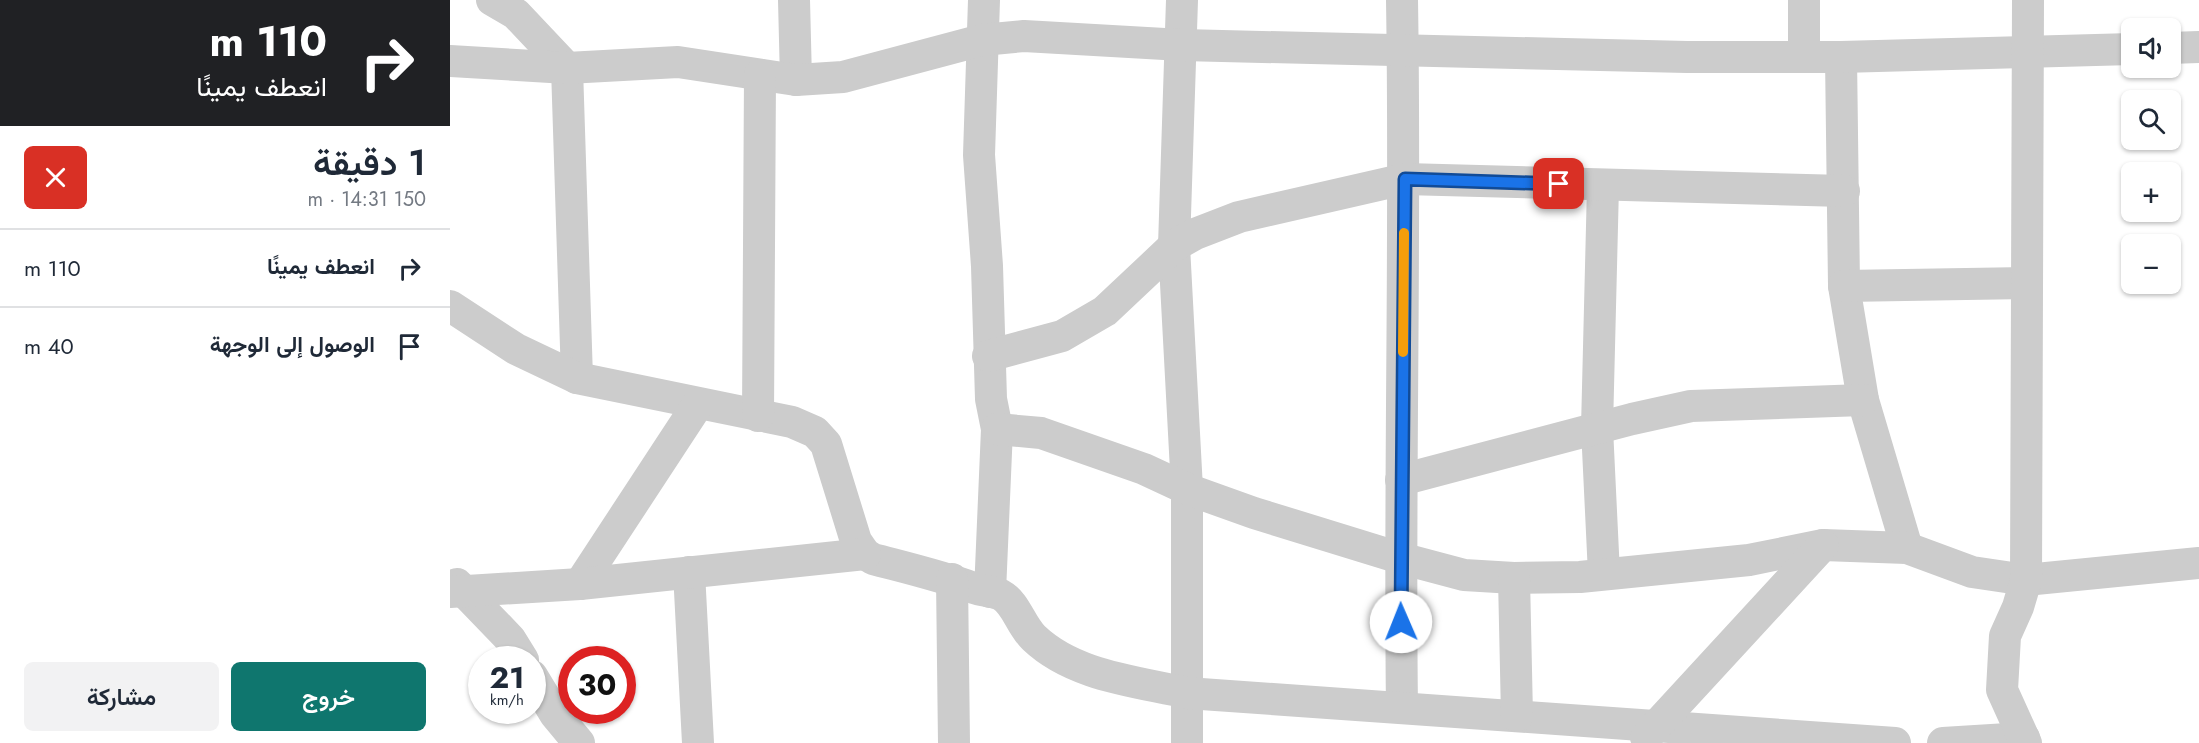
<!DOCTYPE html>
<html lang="ar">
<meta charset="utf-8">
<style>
:root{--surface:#fff;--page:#f2f2f3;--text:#1f2937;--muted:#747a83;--line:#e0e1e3;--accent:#0f766e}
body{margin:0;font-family:Jost,Vazirmatn,sans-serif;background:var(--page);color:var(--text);direction:rtl;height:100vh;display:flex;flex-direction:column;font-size:22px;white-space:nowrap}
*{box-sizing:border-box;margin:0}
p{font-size:20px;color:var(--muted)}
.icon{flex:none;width:33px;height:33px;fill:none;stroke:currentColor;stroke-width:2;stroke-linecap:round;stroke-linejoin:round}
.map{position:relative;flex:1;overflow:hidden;direction:ltr}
.details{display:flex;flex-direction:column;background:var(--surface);width:450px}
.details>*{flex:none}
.top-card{background:#202124;color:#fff;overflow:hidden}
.fabs{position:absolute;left:1671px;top:18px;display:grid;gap:12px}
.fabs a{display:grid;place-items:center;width:60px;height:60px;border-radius:9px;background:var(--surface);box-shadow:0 2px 4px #0004;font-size:30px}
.speed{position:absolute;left:18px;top:646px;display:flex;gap:12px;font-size:30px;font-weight:700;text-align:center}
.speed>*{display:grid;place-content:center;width:78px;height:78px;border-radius:50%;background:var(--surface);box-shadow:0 2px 4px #0004;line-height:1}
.speed small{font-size:15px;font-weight:400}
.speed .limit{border:9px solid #d22;background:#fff;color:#111}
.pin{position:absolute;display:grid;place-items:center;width:51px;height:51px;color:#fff;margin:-26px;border-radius:12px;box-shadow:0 3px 9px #0006}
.me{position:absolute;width:66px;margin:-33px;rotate:359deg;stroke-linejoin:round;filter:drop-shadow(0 0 4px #0008)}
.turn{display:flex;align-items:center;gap:21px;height:126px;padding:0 24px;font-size:27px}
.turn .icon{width:78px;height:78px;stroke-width:2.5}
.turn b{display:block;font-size:42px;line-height:51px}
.round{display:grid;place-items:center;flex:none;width:63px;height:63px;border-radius:9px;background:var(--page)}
.overview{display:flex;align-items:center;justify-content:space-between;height:102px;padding:0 24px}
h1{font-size:36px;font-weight:600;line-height:45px}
.button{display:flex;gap:12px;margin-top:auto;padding:12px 24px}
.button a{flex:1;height:69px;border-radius:9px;background:var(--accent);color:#fff;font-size:24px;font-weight:600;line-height:69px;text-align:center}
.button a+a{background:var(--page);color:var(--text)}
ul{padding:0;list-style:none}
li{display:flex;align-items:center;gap:18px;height:78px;padding:0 24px;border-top:2px solid var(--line)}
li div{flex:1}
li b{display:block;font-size:22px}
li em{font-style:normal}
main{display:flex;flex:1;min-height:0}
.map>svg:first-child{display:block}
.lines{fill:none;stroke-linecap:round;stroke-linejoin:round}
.minor{stroke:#ccc;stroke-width:32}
.route-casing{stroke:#114b97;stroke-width:15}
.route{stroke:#1a73e8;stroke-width:10}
.slow{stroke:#f59e0b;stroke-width:10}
</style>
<main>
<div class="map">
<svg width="1749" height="743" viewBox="0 0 1749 743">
<rect width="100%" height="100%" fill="#fff"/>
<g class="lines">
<!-- minor -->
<g class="minor">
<path d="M42,0L66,14L117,68L127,378"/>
<path d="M344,0L346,80"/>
<path d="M534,0L529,155L537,266L541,399L547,429L540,592"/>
<path d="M732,0L724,246L737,489V743"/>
<path d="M952,0C956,236 949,472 952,708"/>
<path d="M1720,48L1749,47"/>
<path d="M1354,57V0"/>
<path d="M1391,57L1394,286L1413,400L1457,548"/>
<path d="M0,61L117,68L228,62L346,80L393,77L532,40L574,36L732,45L1237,57H1391L1682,49"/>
<path d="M1153,186L1147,428L1154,574"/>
<path d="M1394,286L1577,283"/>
<path d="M0,306L66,349L127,378L342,422L365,432L376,444L406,541L415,554L423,559C457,568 491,576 524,588C533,591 543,591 551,595C566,603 571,626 584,638C624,676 685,681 737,693L1445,743"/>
<path d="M538,356L612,336L655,311L724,246L745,234L789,217L955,179L1394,191"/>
<path d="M308,416L310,75"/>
<path d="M547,429L591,433L694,469L737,489L804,513L950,558L1014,575L1064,578L1130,577L1299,560L1373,545L1457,548L1522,572L1576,580L1749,563"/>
<path d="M951,480L1182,419L1241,406L1413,400"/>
<path d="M239,572L248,743"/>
<path d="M1064,578L1067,716"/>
<path d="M502,579L504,743"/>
<path d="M7,584L60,639L73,660"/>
<path d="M130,584L248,404"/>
<path d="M0,592L130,584L415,554"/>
<path d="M82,676L105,714L129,743"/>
<path d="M1196,737L1373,545"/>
<path d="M1493,743L1574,738"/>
<path d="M1576,743L1552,690L1555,636L1568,607L1576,580L1578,0"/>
</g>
</g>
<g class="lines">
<!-- route casing -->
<g class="route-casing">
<path id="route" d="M951,622L955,179L1109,184"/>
</g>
<!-- route -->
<use href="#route" class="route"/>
<!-- slow -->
<path class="slow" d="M953,352L954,233"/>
</g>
</svg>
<div class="fabs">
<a><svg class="icon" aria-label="sound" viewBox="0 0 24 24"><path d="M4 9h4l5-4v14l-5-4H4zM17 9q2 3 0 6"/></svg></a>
<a><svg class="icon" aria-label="search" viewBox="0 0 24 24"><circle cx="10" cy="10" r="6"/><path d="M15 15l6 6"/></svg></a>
<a>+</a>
<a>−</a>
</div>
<div class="speed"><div>21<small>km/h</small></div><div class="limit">30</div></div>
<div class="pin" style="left:1109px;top:184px;background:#d93025"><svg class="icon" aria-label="arrive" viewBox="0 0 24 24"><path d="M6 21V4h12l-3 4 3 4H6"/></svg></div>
<svg class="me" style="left:951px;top:622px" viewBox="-20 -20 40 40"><circle r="19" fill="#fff"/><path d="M0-13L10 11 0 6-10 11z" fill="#1a73e8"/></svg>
</div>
<section class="details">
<div class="top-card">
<div class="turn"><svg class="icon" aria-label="right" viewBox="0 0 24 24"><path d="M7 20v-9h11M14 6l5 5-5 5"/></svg><div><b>110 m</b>انعطف يمينًا</div></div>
</div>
<div class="overview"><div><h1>1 دقيقة</h1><p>150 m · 14:31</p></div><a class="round" style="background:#d93025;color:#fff"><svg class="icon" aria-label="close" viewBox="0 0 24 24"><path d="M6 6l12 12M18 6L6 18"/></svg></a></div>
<ul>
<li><svg class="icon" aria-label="right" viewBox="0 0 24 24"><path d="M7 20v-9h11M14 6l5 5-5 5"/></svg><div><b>انعطف يمينًا</b></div><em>110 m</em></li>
<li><svg class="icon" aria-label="arrive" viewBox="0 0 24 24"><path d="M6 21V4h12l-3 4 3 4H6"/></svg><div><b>الوصول إلى الوجهة</b></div><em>40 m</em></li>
</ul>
<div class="button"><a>خروج</a><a>مشاركة</a></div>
</section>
</main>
